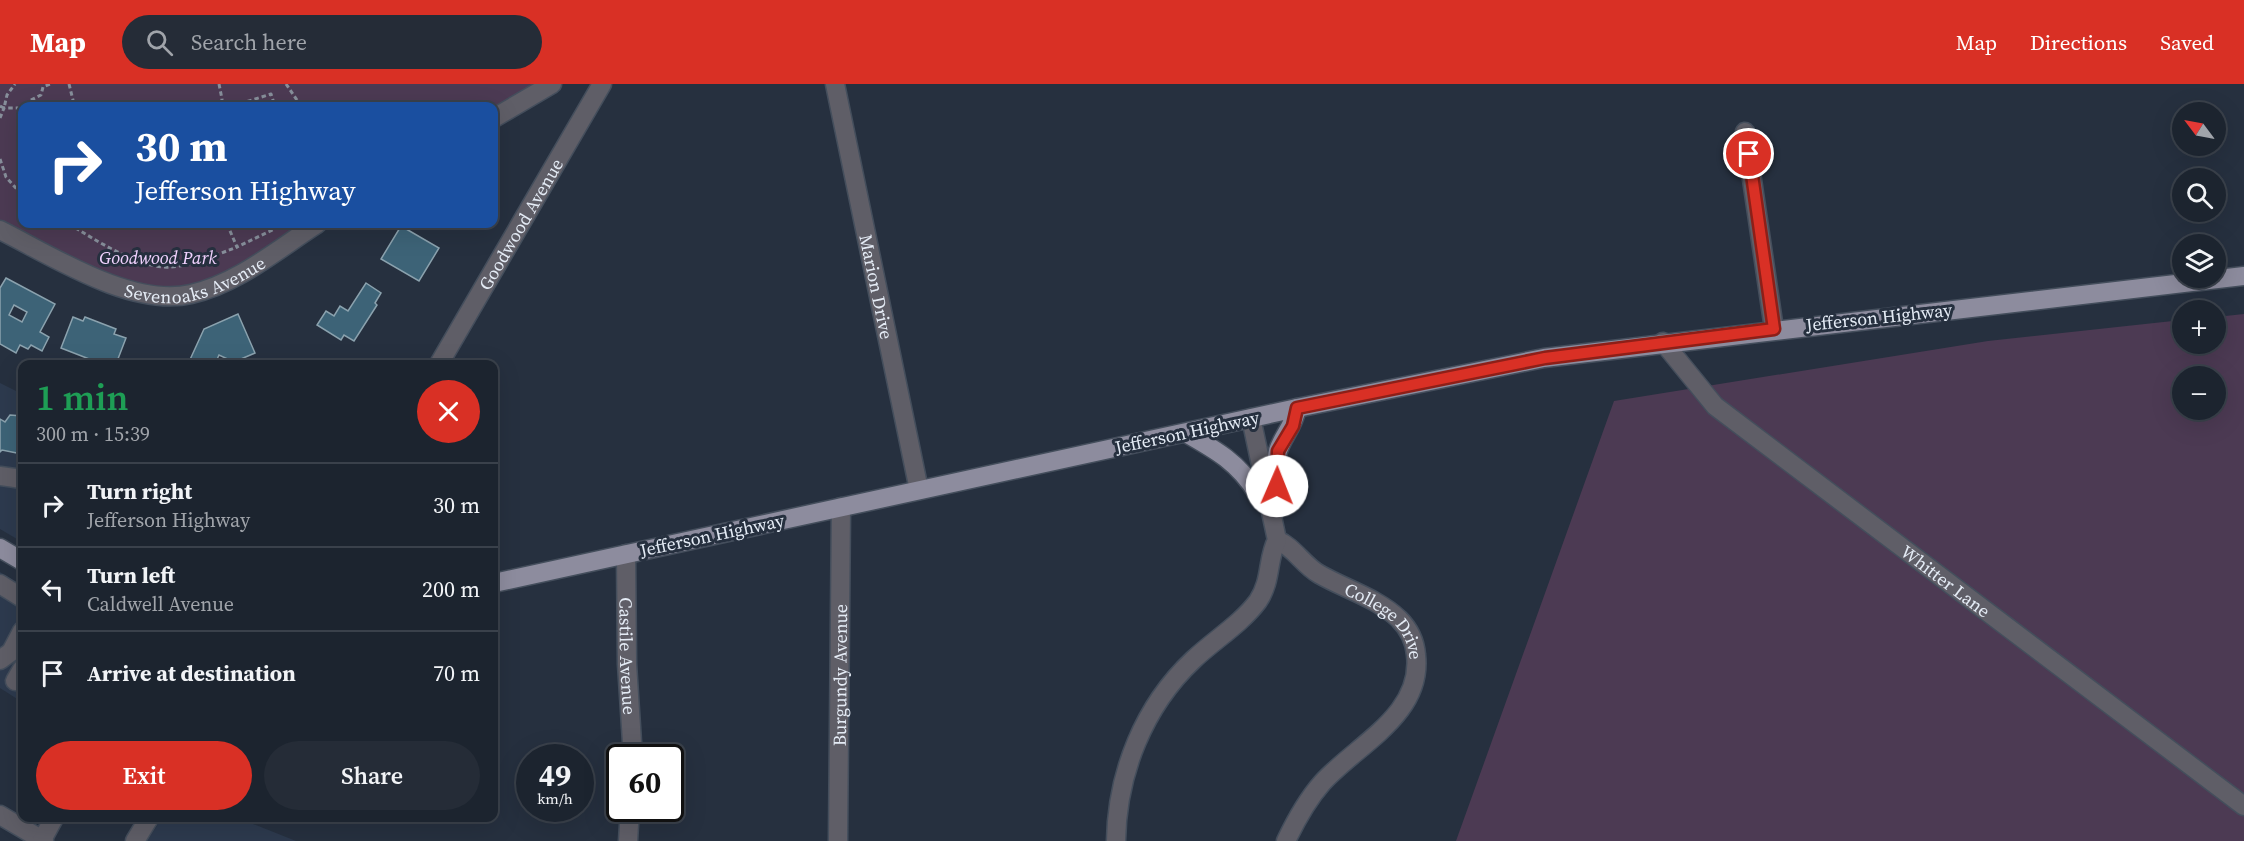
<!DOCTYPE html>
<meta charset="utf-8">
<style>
:root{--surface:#1c242f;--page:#252c37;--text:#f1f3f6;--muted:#a0a4aa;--line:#3a414b;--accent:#d93025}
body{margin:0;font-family:"Source Serif 4",serif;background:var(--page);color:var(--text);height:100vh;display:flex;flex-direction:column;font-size:22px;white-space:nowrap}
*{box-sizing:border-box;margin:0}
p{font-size:20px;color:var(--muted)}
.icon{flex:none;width:33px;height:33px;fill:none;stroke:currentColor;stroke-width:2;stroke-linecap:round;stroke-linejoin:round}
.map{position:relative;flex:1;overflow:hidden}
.side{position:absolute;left:18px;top:276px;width:480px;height:462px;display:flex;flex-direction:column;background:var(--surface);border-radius:12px;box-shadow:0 6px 24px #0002,0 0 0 2px var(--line)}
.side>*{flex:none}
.guide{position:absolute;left:18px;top:18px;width:480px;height:126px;border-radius:12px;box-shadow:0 6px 24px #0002,0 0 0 2px var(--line);background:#1a4fa0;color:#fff;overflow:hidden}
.needle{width:39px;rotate:302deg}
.buttons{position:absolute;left:2172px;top:18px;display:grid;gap:12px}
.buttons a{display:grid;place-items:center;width:54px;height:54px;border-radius:50%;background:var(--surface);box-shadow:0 6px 24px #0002,0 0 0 2px var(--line);font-size:30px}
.speed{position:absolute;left:516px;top:660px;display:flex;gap:12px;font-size:30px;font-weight:700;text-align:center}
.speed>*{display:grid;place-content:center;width:78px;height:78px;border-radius:50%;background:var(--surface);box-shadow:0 6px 24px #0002,0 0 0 2px var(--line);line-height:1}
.speed small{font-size:15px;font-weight:400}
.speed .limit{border:3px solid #111;border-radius:9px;background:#fff;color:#111}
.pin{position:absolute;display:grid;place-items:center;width:51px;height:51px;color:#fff;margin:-26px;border:3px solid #fff;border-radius:50%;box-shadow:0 2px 6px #0007}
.me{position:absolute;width:66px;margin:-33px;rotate:1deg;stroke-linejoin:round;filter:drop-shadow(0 0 4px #0008)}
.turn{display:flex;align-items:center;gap:21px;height:126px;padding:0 18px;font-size:27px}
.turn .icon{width:78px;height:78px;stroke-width:2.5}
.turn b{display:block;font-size:42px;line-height:51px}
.round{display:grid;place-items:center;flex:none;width:63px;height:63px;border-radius:32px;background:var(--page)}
.summary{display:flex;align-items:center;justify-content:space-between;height:102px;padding:0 18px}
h1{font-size:36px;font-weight:600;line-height:45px;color:#1e9e55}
.primary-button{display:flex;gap:12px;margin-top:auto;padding:12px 18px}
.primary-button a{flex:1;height:69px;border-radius:36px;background:var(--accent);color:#fff;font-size:24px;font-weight:600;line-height:69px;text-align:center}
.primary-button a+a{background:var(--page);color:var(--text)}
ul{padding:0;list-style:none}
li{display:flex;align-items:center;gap:18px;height:84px;padding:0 18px;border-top:2px solid var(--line)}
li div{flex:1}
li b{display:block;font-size:22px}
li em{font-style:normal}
header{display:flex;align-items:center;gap:36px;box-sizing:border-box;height:84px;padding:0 30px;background:var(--accent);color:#fff}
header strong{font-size:28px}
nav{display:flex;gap:33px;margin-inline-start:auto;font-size:21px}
.search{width:420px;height:54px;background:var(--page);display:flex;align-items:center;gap:15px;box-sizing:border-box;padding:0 21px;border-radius:33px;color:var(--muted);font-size:22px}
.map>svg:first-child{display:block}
.built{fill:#2d3a4e}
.green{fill:#4c3a53;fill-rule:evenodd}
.building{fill:#3d6377;stroke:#8ba2ae;stroke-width:1.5;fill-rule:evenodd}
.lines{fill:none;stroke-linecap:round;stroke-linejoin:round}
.minor-casing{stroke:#444e5c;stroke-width:21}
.major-casing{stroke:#444e5c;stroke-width:21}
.path{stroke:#878f9b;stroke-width:3;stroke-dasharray:4.5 3;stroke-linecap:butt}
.minor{stroke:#5f5e67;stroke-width:18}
.major{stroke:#8d8c9e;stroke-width:18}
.route-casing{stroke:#8d1f18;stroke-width:15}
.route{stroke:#d93025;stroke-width:10}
.labels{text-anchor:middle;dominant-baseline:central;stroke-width:6;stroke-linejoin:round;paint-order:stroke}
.street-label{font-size:18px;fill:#e4ebf5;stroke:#26303f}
.park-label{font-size:18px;font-style:italic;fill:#f2d3ff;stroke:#26303f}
</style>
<header>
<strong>Map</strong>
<div class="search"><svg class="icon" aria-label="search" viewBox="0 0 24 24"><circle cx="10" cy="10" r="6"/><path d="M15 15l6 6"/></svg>Search here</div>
<nav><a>Map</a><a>Directions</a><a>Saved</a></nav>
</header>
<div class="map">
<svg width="2244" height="757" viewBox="0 0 2244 757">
<rect width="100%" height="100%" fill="#26303f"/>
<!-- built -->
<g class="built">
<path d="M0 299 22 310V458L0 445Z"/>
<path d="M0 488 22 501V618L0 604Z"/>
<path d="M162 734H238L296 757H147Z"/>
</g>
<!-- green -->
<g class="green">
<path d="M0 0H540L494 26V22H22V140H307C265 165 206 210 155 206 116 203 37 157 0 139Z"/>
<path d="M2244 230V757H1456L1614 317 1988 257 2182 236V260H2216V233ZM2182 292H2216V326H2182Z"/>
</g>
<!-- building -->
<g class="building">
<path d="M401 142 439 164 419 197 381 175Z"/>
<path d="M6 194 55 220 40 248 49 253 42 267 31 261 28 265 20 261 16 269 0 260V204ZM14 221 27 228 22 238 9 231Z"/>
<path d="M366 199 381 209 375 219 377 221 354 257 344 251 341 256 317 241 326 227 334 232 340 222 348 227Z"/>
<path d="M238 230 255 269 234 278 219 271 215 280H188L204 245Z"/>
<path d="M73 233 83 237 85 233 116 245 114 250 126 254 116 280H102L61 264Z"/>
<path d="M10 331 22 332V370L2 366 0 368V335L5 338Z"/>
</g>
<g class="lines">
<!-- minor casing -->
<g class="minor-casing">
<g id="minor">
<path id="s1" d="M835 0 919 406"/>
<path d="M494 34 552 0"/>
<path d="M1745 48 1774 245"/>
<path id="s2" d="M0 146C52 172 132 224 191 210 237 200 278 165 317 140"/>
<path id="s3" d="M1663 258 1715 322 2244 722"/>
<path id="s4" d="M439 280 602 0"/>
<path d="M0 392 22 395"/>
<path id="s5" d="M1277 456C1294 463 1303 481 1319 490 1345 505 1377 514 1399 535 1409 545 1415 558 1416 571 1423 631 1356 661 1322 699 1307 716 1296 736 1286 757"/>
<path id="s6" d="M626 470 627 580 633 674"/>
<path d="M0 500 22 514"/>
<path d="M0 576 11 568 22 547"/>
<path d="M15 597 22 585"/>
<path d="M0 731 44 757"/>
<path d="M42 756 54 734"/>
<path d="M135 757 149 734"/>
<path d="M628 757 630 724"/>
<path id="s7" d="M838 757 841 423"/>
<path d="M1116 757C1117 689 1144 622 1193 576 1214 556 1241 540 1258 517 1272 496 1267 475 1277 456L1251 334"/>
</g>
</g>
<!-- major casing -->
<g class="major-casing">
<g id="major">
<path d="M1186 349C1216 366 1239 379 1257 409L1269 412C1281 396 1273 386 1278 367 1283 351 1293 344 1297 324"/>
<path d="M0 464 22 477"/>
<path d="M494 499 1297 324 1544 274 2244 192"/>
</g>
</g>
<!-- path -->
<g class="path">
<path d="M69 0 73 16 71 22"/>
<path d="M219 0 222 15 221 22"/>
<path d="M286 0 301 22"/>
<path d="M0 22 4 24 7 11 15 0"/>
<path d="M27 22 29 17 41 11 43 3 50 0"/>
<path d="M233 22 271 10 275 22"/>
<path d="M0 34 4 24H22"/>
<path d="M0 75 6 93 22 111"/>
<path d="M69 140C94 155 141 186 171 183 194 181 216 171 237 163"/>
<path d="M227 140 237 163 285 140"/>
</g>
<!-- minor -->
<use href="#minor" class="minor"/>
<!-- major -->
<use href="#major" class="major"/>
</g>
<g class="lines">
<!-- route casing -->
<g class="route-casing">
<path id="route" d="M1277 402 1278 367 1293 342 1297 324 1545 274 1774 245 1749 70"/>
</g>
<!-- route -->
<use href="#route" class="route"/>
</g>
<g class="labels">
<!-- street labels -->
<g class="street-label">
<text stroke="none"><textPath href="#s4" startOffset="162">Goodwood Avenue</textPath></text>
<text stroke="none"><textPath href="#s2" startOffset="212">Sevenoaks Avenue</textPath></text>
<text stroke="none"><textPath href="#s1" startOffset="207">Marion Drive</textPath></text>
<text transform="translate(1879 233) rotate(-6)">Jefferson Highway</text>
<text transform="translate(1187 348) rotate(-12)">Jefferson Highway</text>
<text transform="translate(712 451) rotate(-12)">Jefferson Highway</text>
<text stroke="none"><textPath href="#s3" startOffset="372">Whitter Lane</textPath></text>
<text stroke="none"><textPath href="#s5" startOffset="138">College Drive</textPath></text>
<text stroke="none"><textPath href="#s6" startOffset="102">Castile Avenue</textPath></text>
<text stroke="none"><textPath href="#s7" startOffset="166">Burgundy Avenue</textPath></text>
</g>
<!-- park labels -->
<g class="park-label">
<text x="158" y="173">Goodwood Park</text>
</g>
</g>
</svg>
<div class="buttons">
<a><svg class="needle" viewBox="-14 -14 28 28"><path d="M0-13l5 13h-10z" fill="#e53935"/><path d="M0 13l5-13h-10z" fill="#a0a4aa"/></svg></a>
<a><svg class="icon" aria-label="search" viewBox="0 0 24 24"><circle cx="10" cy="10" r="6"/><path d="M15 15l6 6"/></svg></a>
<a><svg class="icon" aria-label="layers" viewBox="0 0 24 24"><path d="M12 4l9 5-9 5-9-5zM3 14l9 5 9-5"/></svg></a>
<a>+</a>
<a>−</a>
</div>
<div class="speed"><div>49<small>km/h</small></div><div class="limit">60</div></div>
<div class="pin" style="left:1749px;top:70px;background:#d93025"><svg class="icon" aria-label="arrive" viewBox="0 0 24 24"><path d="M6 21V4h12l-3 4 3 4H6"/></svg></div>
<svg class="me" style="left:1277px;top:402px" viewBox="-20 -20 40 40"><circle r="19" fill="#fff"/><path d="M0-13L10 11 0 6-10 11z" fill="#d93025"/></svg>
<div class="guide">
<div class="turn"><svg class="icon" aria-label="right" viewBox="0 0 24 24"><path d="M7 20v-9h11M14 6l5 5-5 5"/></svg><div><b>30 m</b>Jefferson Highway</div></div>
</div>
<section class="side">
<div class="summary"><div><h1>1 min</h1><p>300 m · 15:39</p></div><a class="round" style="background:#d93025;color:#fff"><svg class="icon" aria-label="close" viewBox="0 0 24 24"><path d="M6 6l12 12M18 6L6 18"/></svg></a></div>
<ul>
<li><svg class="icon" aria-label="right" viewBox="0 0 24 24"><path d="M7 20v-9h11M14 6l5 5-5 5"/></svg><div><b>Turn right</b><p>Jefferson Highway</p></div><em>30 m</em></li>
<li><svg class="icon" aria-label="left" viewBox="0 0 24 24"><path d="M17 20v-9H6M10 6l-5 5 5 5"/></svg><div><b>Turn left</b><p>Caldwell Avenue</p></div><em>200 m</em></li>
<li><svg class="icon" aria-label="arrive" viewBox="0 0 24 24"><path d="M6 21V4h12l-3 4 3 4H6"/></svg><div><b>Arrive at destination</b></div><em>70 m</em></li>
</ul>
<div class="primary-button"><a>Exit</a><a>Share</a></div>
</section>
</div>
